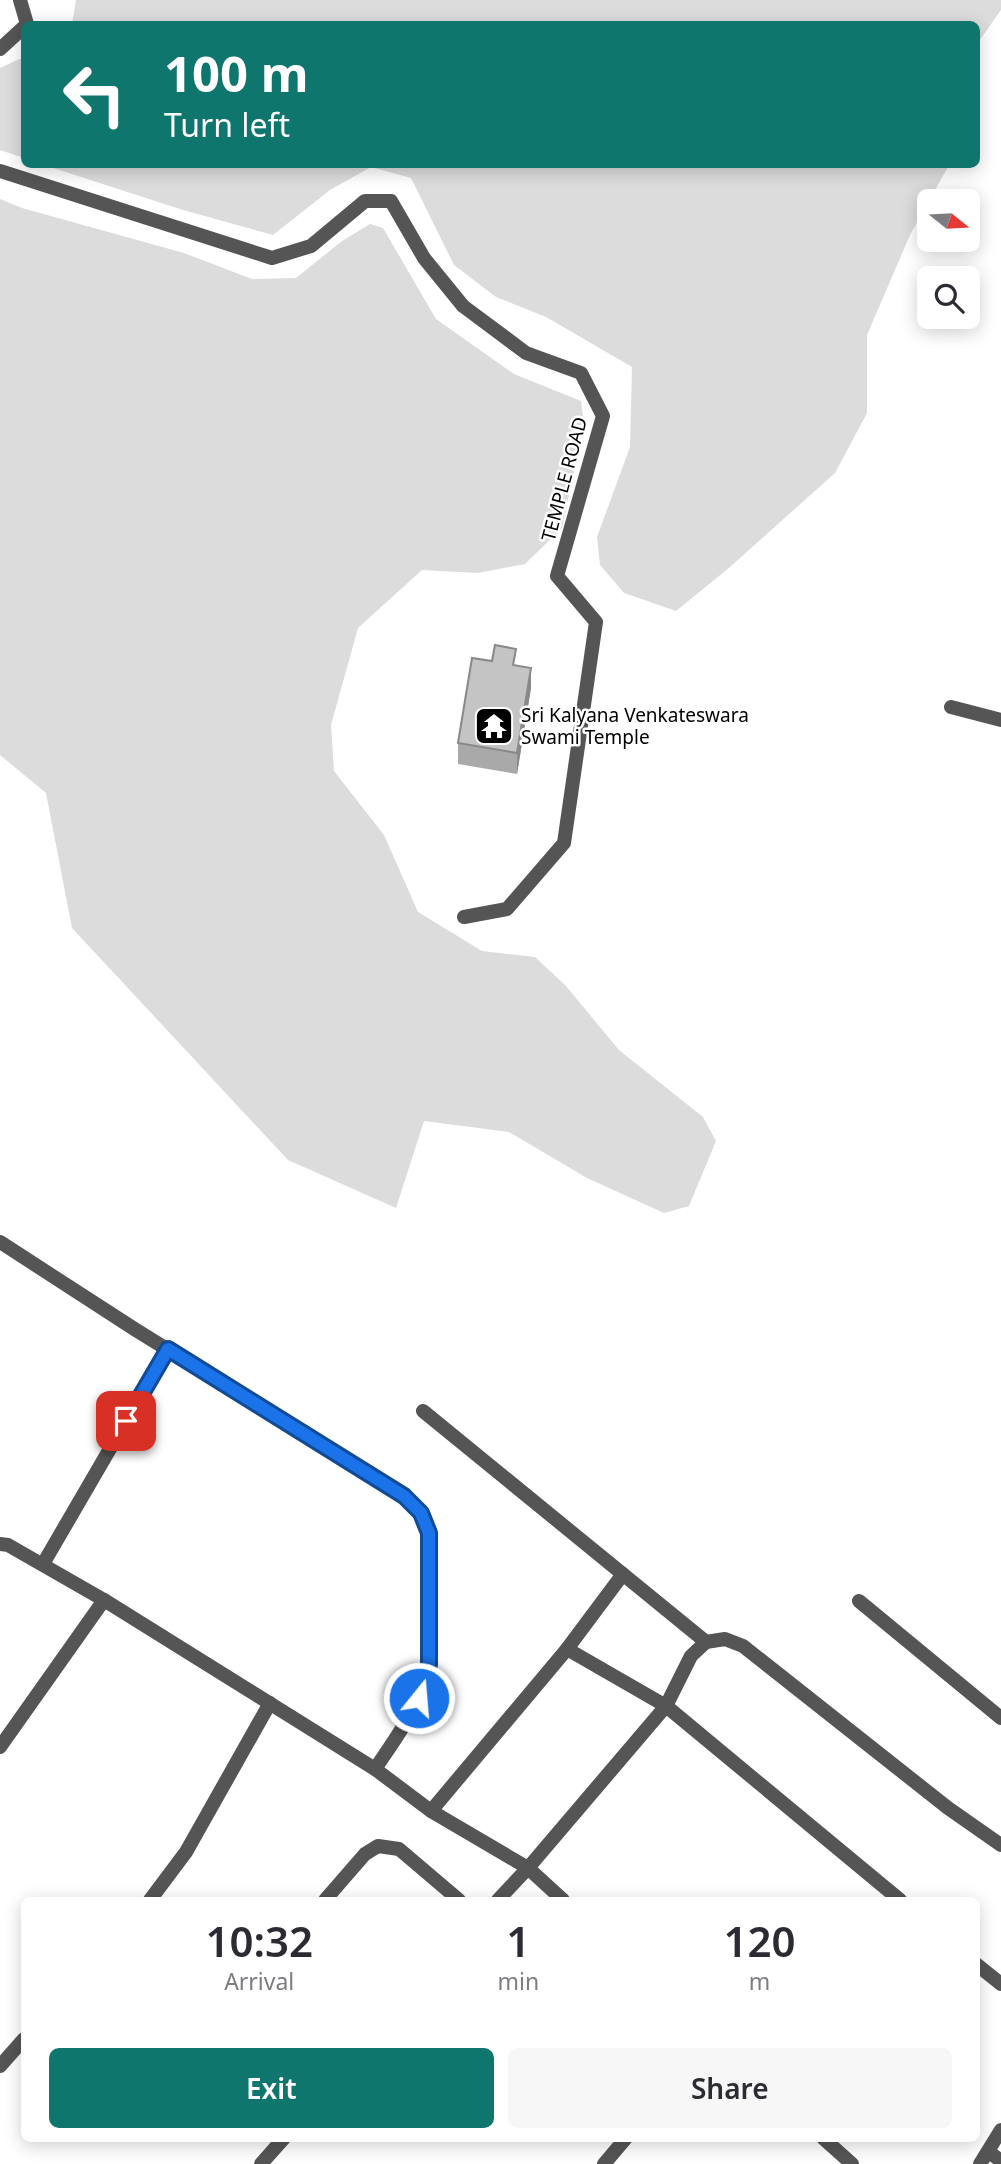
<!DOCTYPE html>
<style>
:root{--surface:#fff;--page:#f7f7f7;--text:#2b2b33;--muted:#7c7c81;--accent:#0f766e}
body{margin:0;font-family:"Noto Sans",sans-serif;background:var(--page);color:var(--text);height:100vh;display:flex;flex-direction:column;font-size:26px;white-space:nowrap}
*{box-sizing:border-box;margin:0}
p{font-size:23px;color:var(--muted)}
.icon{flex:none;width:38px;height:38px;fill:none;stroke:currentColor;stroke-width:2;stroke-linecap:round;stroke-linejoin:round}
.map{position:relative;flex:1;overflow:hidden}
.panel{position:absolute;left:21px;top:1897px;width:959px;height:245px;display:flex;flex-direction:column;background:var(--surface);border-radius:10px;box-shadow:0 4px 18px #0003}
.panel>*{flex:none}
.top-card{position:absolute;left:21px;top:21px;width:959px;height:147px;border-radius:10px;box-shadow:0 4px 18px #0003;background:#0f766e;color:#fff;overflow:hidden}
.needle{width:46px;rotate:108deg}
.fabs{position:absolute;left:917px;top:189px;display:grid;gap:14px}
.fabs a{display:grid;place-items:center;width:63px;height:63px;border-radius:10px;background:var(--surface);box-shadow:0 4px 18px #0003;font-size:35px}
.pin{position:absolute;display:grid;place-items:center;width:60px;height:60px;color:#fff;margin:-30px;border-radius:14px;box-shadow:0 4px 10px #0006}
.me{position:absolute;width:77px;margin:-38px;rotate:17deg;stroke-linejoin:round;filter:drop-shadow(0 0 5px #0008)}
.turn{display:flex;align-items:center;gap:24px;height:147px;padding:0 28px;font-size:32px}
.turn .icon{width:91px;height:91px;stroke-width:2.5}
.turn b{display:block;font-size:49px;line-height:60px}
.eta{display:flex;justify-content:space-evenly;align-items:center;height:119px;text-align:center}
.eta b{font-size:42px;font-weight:600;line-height:49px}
.cta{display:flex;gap:14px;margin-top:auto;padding:14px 28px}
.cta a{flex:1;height:80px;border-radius:10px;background:var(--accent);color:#fff;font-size:28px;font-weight:600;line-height:80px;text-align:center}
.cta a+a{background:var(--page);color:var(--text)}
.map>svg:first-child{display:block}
.green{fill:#dcdcdc}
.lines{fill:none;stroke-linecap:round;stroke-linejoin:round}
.lane{stroke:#555;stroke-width:14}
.street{stroke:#555;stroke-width:14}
.wall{fill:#a9a9a9}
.shaded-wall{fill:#898989}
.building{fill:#c4c4c4;stroke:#898989;stroke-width:2}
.route-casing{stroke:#114b97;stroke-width:18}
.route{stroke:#1a73e8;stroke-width:12}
.labels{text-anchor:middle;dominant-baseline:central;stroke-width:5;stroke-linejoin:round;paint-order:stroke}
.street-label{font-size:19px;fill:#000;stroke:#fff}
.poi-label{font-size:19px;fill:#000;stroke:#fff;text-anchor:start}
</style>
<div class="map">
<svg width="1001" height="2164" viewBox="0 0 1001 2164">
<rect width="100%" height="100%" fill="#fff"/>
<!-- green -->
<g class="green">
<path d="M76 0H1001V10L977 44 976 24H72Z"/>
<path d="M24 57V158L0 150V68Z"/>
<path d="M44 165H949L910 235 867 335V413L835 473 730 567 676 611 624 593 600 565 597 537 630 447 632 367 546 317 496 297 454 265 411 178 371 167 330 190 273 235 183 210Z"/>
<path d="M0 199 22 208 184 253 252 279 296 278 342 241 370 224 383 228 436 319 514 374 581 401 584 424 562 528 525 564 478 573 422 570 358 628 331 725 334 771 384 835 418 912 482 951 535 957 566 986 619 1050 703 1117 716 1141 689 1206 664 1213 587 1178 509 1132 424 1121 396 1208 288 1160 72 928 46 793 0 755Z"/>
</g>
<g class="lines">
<!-- lane -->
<g class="lane">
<path d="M20 0 27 24"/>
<path d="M0 49 24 27"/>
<path d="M0 171 272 258 311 246 365 201H391L424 258 463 306 526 353 581 373 603 416 557 576 596 622 564 843 507 909 464 917"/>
</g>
<!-- street -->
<g class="street">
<path d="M951 707 1001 720"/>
<path d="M0 1242 136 1330 404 1496 421 1513 429 1533V1664C422 1704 397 1736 375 1769L431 1811 528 1868 666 1706 691 1656 706 1642 725 1639 743 1646 948 1808 1001 1845"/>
<path d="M423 1411 706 1642"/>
<path d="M0 1544 8 1545 104 1600 375 1769"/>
<path d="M43 1564 168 1349"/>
<path d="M859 1601 1001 1718"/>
<path d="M567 1649 666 1706 900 1900"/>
<path d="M0 1747 104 1600"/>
<path d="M431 1811 567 1649 623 1574"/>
<path d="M150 1900 186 1852 270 1703"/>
<path d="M325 1900 365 1854 378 1846 399 1849 459 1900"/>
<path d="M498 1900 528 1868 563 1900"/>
<path d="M976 1964 1001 1984"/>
<path d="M0 2066 24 2039"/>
<path d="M823 2138 852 2164"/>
<path d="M989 2152 1001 2161"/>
<path d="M261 2164 284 2138"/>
<path d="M604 2164 626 2138"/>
<path d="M980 2164 1001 2130"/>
</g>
</g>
<!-- wall -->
<path class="wall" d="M492 661 516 665 531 688 517 774 458 764V743Z"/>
<!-- shaded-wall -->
<path class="shaded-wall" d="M531 668V688L517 774V753Z"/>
<!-- building -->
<path class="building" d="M495 645 516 649 513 665 531 668 517 753 458 743 472 658 492 661Z"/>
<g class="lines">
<!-- route casing -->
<g class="route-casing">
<path id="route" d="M126 1421 168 1349 404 1496 421 1513 429 1533V1664L426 1681 419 1698"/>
</g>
<!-- route -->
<use href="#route" class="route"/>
</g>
<!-- icons -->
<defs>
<g id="temple-square" transform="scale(2.0125)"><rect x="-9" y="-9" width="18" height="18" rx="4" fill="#000" stroke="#fff"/><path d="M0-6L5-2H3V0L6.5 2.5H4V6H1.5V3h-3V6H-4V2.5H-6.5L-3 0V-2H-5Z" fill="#fff"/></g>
</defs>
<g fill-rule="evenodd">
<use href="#temple-square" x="494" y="726"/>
</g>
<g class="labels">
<!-- street labels -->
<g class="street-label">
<text transform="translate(564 479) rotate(-75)">TEMPLE ROAD</text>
</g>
<!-- poi labels -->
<g class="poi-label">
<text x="521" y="715">Sri Kalyana Venkateswara<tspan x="521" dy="22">Swami Temple</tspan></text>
</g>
</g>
</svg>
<div class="fabs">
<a><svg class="needle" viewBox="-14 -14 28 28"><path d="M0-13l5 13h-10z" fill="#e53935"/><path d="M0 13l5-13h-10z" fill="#7c7c81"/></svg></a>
<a><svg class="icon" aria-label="search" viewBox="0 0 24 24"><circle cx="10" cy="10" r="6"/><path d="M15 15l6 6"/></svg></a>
</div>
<div class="pin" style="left:126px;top:1421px;background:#d93025"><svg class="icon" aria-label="arrive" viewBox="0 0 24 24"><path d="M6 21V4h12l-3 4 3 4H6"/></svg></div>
<svg class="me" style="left:419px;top:1698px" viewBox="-20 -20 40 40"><circle r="17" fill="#1a73e8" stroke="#fff" stroke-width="3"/><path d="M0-11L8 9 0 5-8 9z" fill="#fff"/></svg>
<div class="top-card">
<div class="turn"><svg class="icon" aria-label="left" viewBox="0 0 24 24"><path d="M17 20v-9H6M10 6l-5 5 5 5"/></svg><div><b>100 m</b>Turn left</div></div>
</div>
<section class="panel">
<div class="eta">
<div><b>10:32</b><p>Arrival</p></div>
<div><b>1</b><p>min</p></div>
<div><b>120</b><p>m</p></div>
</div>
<div class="cta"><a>Exit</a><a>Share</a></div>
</section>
</div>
